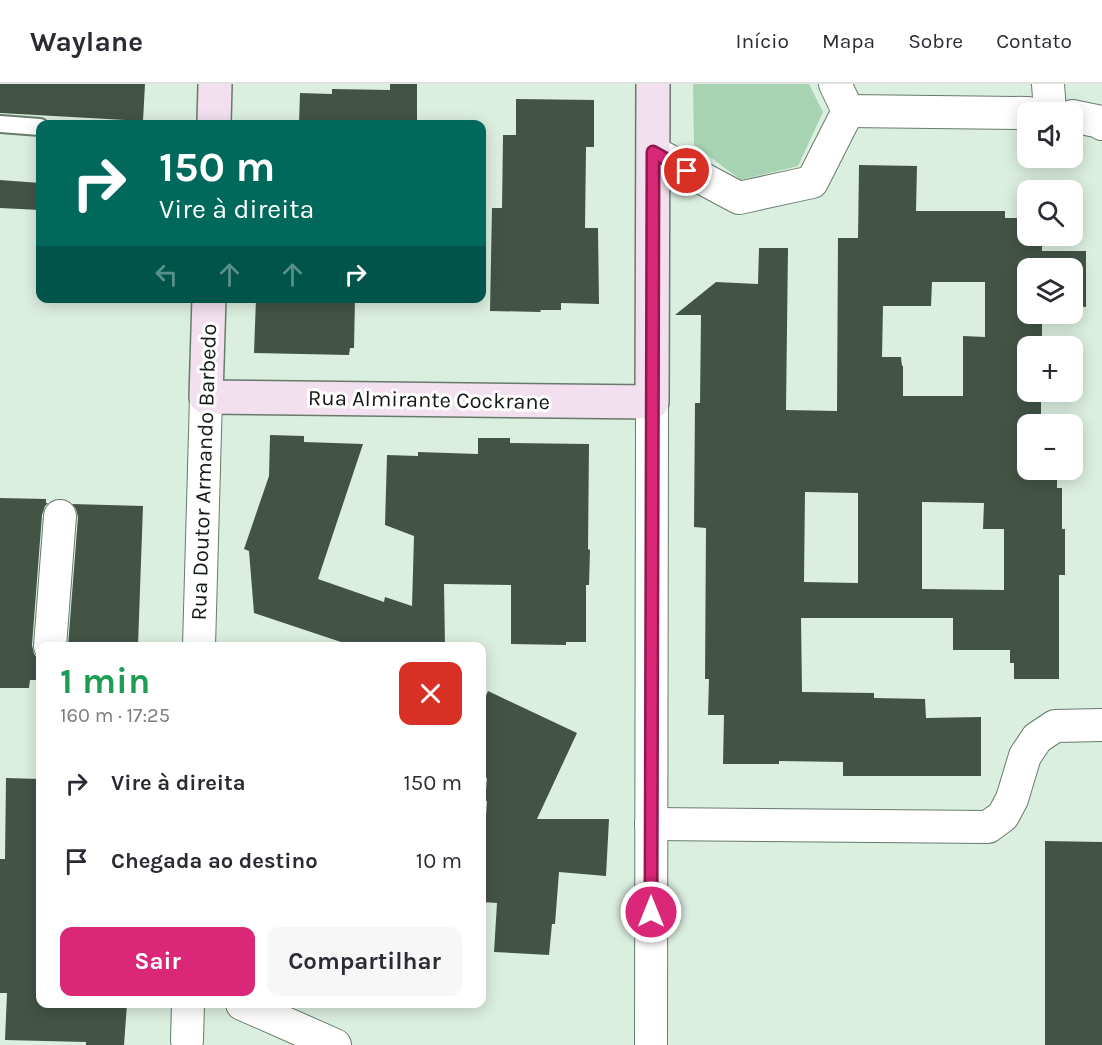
<!DOCTYPE html>
<html lang="pt">
<meta charset="utf-8">
<style>
:root{--surface:#fff;--page:#f7f7f7;--text:#2b2b33;--muted:#7c7c81;--line:#e1e1e2;--accent:#db2777}
body{margin:0;font-family:Karla,sans-serif;background:var(--page);color:var(--text);height:100vh;display:flex;flex-direction:column;font-size:22px;white-space:nowrap}
*{box-sizing:border-box;margin:0}
p{font-size:20px;color:var(--muted)}
.icon{flex:none;width:33px;height:33px;fill:none;stroke:currentColor;stroke-width:2;stroke-linecap:round;stroke-linejoin:round}
.map{position:relative;flex:1;overflow:hidden}
.side{position:absolute;left:36px;top:558px;width:450px;height:366px;display:flex;flex-direction:column;background:var(--surface);border-radius:12px;box-shadow:0 3px 15px #0003}
.side>*{flex:none}
.hud{position:absolute;left:36px;top:36px;width:450px;height:183px;border-radius:12px;box-shadow:0 3px 15px #0003;background:#00695c;color:#fff;overflow:hidden}
.fabs{position:absolute;left:1017px;top:18px;display:grid;gap:12px}
.fabs a{display:grid;place-items:center;width:66px;height:66px;border-radius:12px;background:var(--surface);box-shadow:0 3px 15px #0003;font-size:30px}
.pin{position:absolute;display:grid;place-items:center;width:51px;height:51px;color:#fff;margin:-26px;border:3px solid #fff;border-radius:50%;box-shadow:0 2px 6px #0007}
.me{position:absolute;width:66px;margin:-33px;rotate:0deg;stroke-linejoin:round;filter:drop-shadow(0 0 4px #0008)}
.turn{display:flex;align-items:center;gap:21px;height:126px;padding:0 24px;font-size:27px}
.turn .icon{width:78px;height:78px;stroke-width:2.5}
.turn b{display:block;font-size:42px;line-height:51px}
.lanes{display:flex;align-items:center;height:57px;padding:0 24px;background:#0003;justify-content:center;gap:30px;direction:ltr}
.lanes .off{opacity:.35}
.round{display:grid;place-items:center;flex:none;width:63px;height:63px;border-radius:12px;background:var(--page)}
.head{display:flex;align-items:center;justify-content:space-between;height:102px;padding:0 24px}
h1{font-size:36px;font-weight:700;line-height:45px;color:#1e9e55}
.primary-button{display:flex;gap:12px;margin-top:auto;padding:12px 24px}
.primary-button a{flex:1;height:69px;border-radius:12px;background:var(--accent);color:#fff;font-size:24px;font-weight:700;line-height:69px;text-align:center}
.primary-button a+a{background:var(--page);color:var(--text)}
ul{padding:0;list-style:none}
li{display:flex;align-items:center;gap:18px;height:78px;padding:0 24px}
li div{flex:1}
li b{display:block;font-size:22px}
li em{font-style:normal}
header{display:flex;align-items:center;gap:36px;box-sizing:border-box;height:84px;padding:0 30px;background:var(--surface);border-bottom:2px solid var(--line)}
header strong{font-size:28px}
nav{display:flex;gap:33px;margin-inline-start:auto;font-size:21px}
.map>svg:first-child{display:block}
.green{fill:#a7d3b3}
.building{fill:#435447;fill-rule:evenodd}
.lines{fill:none;stroke-linecap:round;stroke-linejoin:round}
.lane-casing{stroke:#687a6c;stroke-width:20}
.street-casing{stroke:#687a6c;stroke-width:34}
.secondary-casing{stroke:#687a6c;stroke-width:36}
.lane{stroke:#fff;stroke-width:16}
.street{stroke:#fff;stroke-width:32}
.secondary{stroke:#f2e0ee;stroke-width:33}
.route-casing{stroke:#8e194d;stroke-width:15}
.route{stroke:#db2777;stroke-width:10}
.labels{text-anchor:middle;dominant-baseline:central;stroke-width:6;stroke-linejoin:round;paint-order:stroke}
.street-label{font-size:22px;fill:#141b16;stroke:#fff}
</style>
<header>
<strong>Waylane</strong>
<nav><a>Início</a><a>Mapa</a><a>Sobre</a><a>Contato</a></nav>
</header>
<div class="map">
<svg width="1102" height="961" viewBox="0 0 1102 961">
<rect width="100%" height="100%" fill="#dbefe0"/>
<!-- green -->
<path class="green" d="M694 0H809L823 28 798 82 741 96 694 61 693 1Z"/>
<!-- building -->
<g class="building">
<path d="M0 0H145L143 37 0 29Z"/>
<path d="M390 0H417V40H299L300 9 332 10V5L390 6Z"/>
<path d="M516 15 594 16V63H586L585 144H598L599 220 561 219V226H540L541 228 490 227 492 124H502L503 51H516Z"/>
<path d="M859 81 917 82 916 127H1005V134H1028V152H1042V167H1086V223L1072 222V184H1028V230H1042V253H1038V262H1028V308H1041V332H1058V340H1028V386H1057V404H1062V445H1065V491H1059V595H1014V579H1010V566H953V534H801L802 608 874 609V614L925 615 926 634 981 633V692H843V678L779 677V680H723L724 631H708L709 595H705L706 444 694 443 695 319H700L701 231H675L716 198 758 200 759 164H788L786 326 837 327 838 154H858ZM932 198H985V253L963 252V312H903V282H902L901 273H882L883 222H931ZM805 408 858 409V499L804 498ZM922 418 984 419 983 445H1004V506L922 505Z"/>
<path d="M0 96 40 99V126L0 124Z"/>
<path d="M256 214H355L354 264H350L349 271 254 269Z"/>
<path d="M270 351 304 352V358L363 360 318 495 384 518 385 513 412 522 414 452 385 441 387 371 418 372V368L478 370V354H510V359L589 360 588 465 590 466 589 501H586V558H566V561L511 560V501L444 500 445 562H353L254 529 249 467 244 465 269 392Z"/>
<path d="M0 414 46 415V419H48L45 422 42 431 32 561 34 570 40 577V596H30L29 604H0Z"/>
<path d="M72 420 143 422 138 562H68L78 433 76 425Z"/>
<path d="M488 607 577 649 537 735H609L606 792 559 788 555 840H552L549 871 494 868 497 819 482 818V792L487 717H485L487 694 482 691V621Z"/>
<path d="M6 694 40 695V920H127L124 961H86V958L5 956 7 909H0V775H5Z"/>
<path d="M1045 757 1102 758V961H1045Z"/>
</g>
<g class="lines">
<!-- lane casing -->
<g class="lane-casing">
<path id="lane" d="M0 40 40 43"/>
</g>
<!-- street casing -->
<g class="street-casing">
<g id="street">
<path d="M1048 0 1050 27"/>
<path d="M848 27 1028 29"/>
<path d="M1072 32 1101 38 1102 40"/>
<path d="M653 68 739 114 812 98 848 27 835 0"/>
<path d="M50 562 60 432"/>
<path d="M199 562 206 313"/>
<path d="M651 740 988 743 1003 732 1012 715 1025 672 1037 654 1055 642 1102 641"/>
<path d="M242 920 335 961"/>
<path d="M187 956 188 920"/>
<path d="M651 961 652 318"/>
</g>
</g>
<!-- secondary casing -->
<g class="secondary-casing">
<g id="secondary">
<path d="M214 40 215 0"/>
<path d="M209 214 206 313 652 318 653 0"/>
</g>
</g>
<!-- lane -->
<use href="#lane" class="lane"/>
<!-- street -->
<use href="#street" class="street"/>
<!-- secondary -->
<use href="#secondary" class="secondary"/>
</g>
<g class="lines">
<!-- route casing -->
<g class="route-casing">
<path id="route" d="M651 828 653 68 687 87"/>
</g>
<!-- route -->
<use href="#route" class="route"/>
</g>
<g class="labels">
<!-- street labels -->
<g class="street-label">
<text transform="translate(429 316) rotate(1)">Rua Almirante Cockrane</text>
<text transform="translate(204 388) rotate(-88)">Rua Doutor Armando Barbedo</text>
</g>
</g>
</svg>
<div class="fabs">
<a><svg class="icon" aria-label="sound" viewBox="0 0 24 24"><path d="M4 9h4l5-4v14l-5-4H4zM17 9q2 3 0 6"/></svg></a>
<a><svg class="icon" aria-label="search" viewBox="0 0 24 24"><circle cx="10" cy="10" r="6"/><path d="M15 15l6 6"/></svg></a>
<a><svg class="icon" aria-label="layers" viewBox="0 0 24 24"><path d="M12 4l9 5-9 5-9-5zM3 14l9 5 9-5"/></svg></a>
<a>+</a>
<a>−</a>
</div>
<div class="pin" style="left:687px;top:87px;background:#d93025"><svg class="icon" aria-label="arrive" viewBox="0 0 24 24"><path d="M6 21V4h12l-3 4 3 4H6"/></svg></div>
<svg class="me" style="left:651px;top:828px" viewBox="-20 -20 40 40"><circle r="17" fill="#db2777" stroke="#fff" stroke-width="3"/><path d="M0-11L8 9 0 5-8 9z" fill="#fff"/></svg>
<div class="hud">
<div class="turn"><svg class="icon" aria-label="right" viewBox="0 0 24 24"><path d="M7 20v-9h11M14 6l5 5-5 5"/></svg><div><b>150 m</b>Vire à direita</div></div>
<div class="lanes"><svg class="icon off" aria-label="left" viewBox="0 0 24 24"><path d="M17 20v-9H6M10 6l-5 5 5 5"/></svg><svg class="icon off" aria-label="ahead" viewBox="0 0 24 24"><path d="M12 20V5M6 11l6-6 6 6"/></svg><svg class="icon off" aria-label="ahead" viewBox="0 0 24 24"><path d="M12 20V5M6 11l6-6 6 6"/></svg><svg class="icon" aria-label="right" viewBox="0 0 24 24"><path d="M7 20v-9h11M14 6l5 5-5 5"/></svg></div>
</div>
<section class="side">
<div class="head"><div><h1>1 min</h1><p>160 m · 17:25</p></div><a class="round" style="background:#d93025;color:#fff"><svg class="icon" aria-label="close" viewBox="0 0 24 24"><path d="M6 6l12 12M18 6L6 18"/></svg></a></div>
<ul>
<li><svg class="icon" aria-label="right" viewBox="0 0 24 24"><path d="M7 20v-9h11M14 6l5 5-5 5"/></svg><div><b>Vire à direita</b></div><em>150 m</em></li>
<li><svg class="icon" aria-label="arrive" viewBox="0 0 24 24"><path d="M6 21V4h12l-3 4 3 4H6"/></svg><div><b>Chegada ao destino</b></div><em>10 m</em></li>
</ul>
<div class="primary-button"><a>Sair</a><a>Compartilhar</a></div>
</section>
</div>
